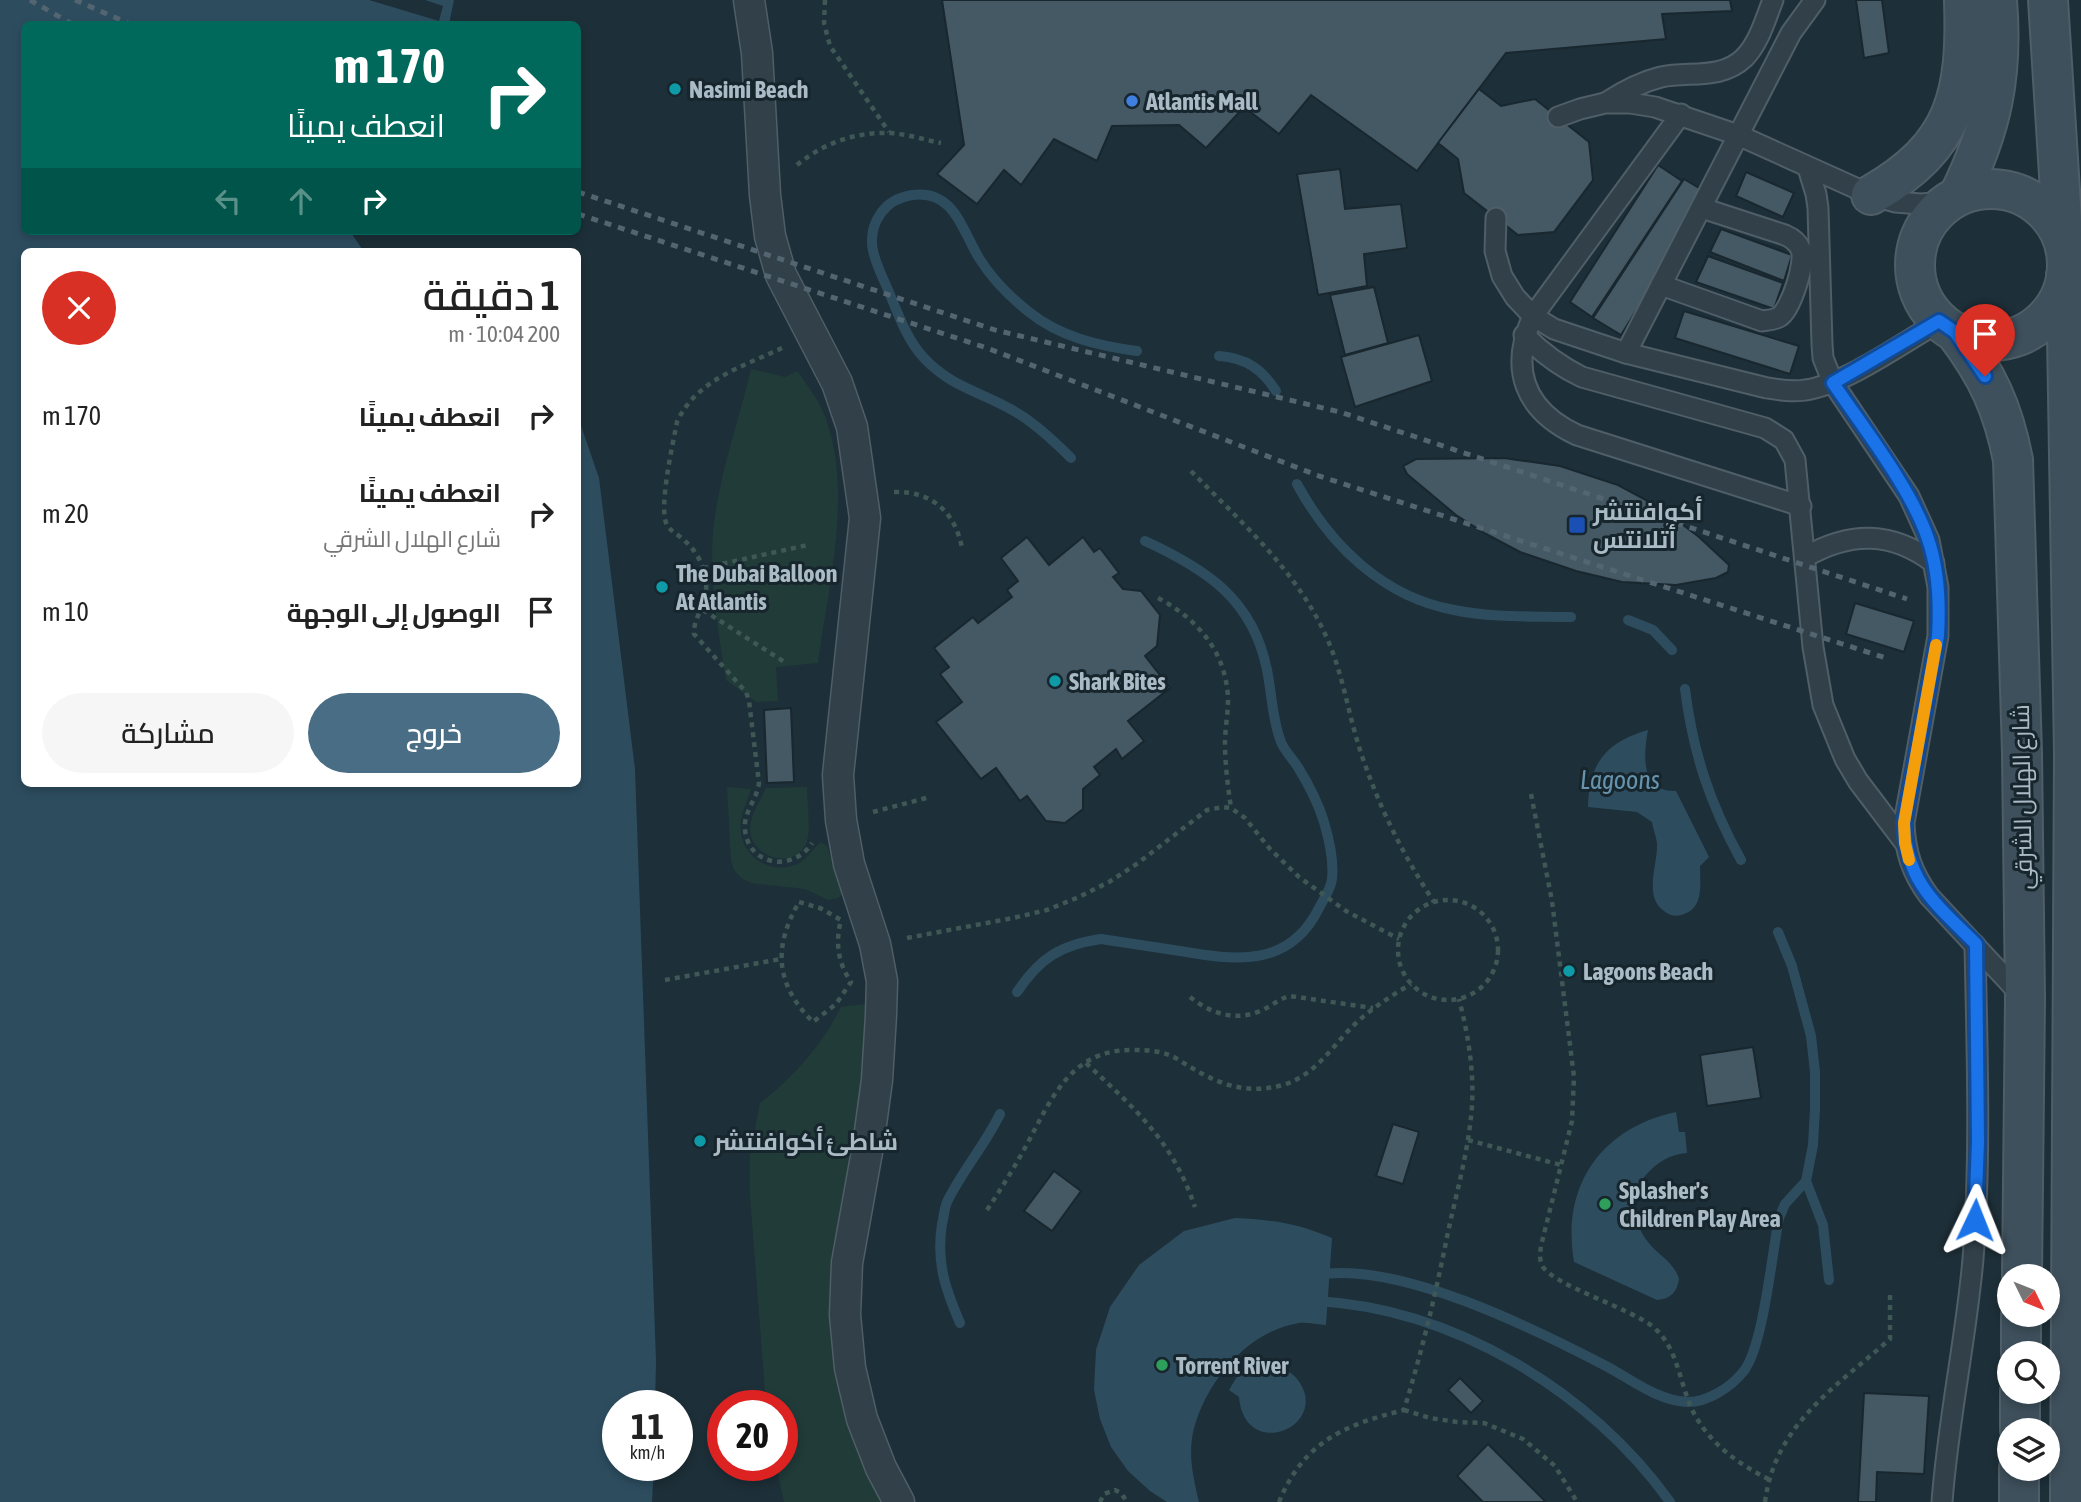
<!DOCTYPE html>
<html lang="ar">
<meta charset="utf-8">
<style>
:root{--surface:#fff;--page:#f6f6f6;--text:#222;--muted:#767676;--accent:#486d85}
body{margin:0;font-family:"Asap Condensed",Cairo,sans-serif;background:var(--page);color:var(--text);direction:rtl;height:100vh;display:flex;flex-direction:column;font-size:26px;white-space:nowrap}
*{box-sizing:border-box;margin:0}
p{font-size:23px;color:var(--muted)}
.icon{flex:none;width:38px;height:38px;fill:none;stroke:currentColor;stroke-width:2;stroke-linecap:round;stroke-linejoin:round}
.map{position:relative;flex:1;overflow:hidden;direction:ltr}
.side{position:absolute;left:21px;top:248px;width:560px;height:539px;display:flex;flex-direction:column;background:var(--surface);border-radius:10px;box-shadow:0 4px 10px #0003;direction:rtl}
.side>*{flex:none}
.guide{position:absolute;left:21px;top:21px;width:560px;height:214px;border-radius:10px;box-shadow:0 4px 10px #0003;direction:rtl;background:#00695c;color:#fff;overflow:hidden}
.needle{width:46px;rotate:133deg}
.controls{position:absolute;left:1997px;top:1264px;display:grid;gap:14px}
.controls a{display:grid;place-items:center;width:63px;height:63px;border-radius:50%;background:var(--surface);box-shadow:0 4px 10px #0003;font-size:35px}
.speed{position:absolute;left:602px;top:1390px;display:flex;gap:14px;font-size:35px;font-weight:700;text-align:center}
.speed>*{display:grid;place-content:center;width:91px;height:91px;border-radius:50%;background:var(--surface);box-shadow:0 4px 10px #0003;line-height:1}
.speed small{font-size:18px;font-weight:400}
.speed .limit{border:10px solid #d22;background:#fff;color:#111}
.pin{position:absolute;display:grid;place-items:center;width:60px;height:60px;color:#fff;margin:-72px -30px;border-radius:50% 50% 50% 0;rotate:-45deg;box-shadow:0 0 7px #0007}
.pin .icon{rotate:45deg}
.me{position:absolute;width:77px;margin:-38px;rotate:2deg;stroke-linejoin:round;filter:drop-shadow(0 0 5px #0008)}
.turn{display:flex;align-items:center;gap:24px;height:147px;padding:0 21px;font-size:32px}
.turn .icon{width:91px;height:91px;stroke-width:2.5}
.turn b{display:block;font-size:49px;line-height:60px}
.lanes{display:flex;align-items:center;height:66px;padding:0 21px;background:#0003;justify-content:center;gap:35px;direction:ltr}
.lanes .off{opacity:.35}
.round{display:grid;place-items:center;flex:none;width:74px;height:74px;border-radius:37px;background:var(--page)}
.summary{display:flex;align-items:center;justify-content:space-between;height:119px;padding:0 21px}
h1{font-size:42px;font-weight:600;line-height:52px}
.cta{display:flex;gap:14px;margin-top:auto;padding:14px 21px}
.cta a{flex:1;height:80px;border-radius:42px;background:var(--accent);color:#fff;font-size:28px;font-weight:600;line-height:80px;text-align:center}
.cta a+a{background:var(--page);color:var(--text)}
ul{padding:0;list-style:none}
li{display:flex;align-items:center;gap:21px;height:98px;padding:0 21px}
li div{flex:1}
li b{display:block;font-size:26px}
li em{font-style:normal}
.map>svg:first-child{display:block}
.green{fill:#203b38}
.water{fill:#2d4d5f}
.pier{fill:#1d2f38}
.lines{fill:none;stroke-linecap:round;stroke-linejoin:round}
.stream{stroke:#2d4d5f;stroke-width:10}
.building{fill:#455965;stroke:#19272f;stroke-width:2}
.service-casing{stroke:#4f5e67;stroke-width:23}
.pedestrian-casing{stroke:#4f5e67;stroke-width:33}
.secondary-casing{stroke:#4f5e67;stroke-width:42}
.path{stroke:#3f5856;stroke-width:4.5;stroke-dasharray:5 5;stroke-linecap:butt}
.service{stroke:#314049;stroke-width:19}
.pedestrian{stroke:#314049;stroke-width:30}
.secondary{stroke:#3e505c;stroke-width:38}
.rail{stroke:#526571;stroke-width:5;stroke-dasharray:7 7;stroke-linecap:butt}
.route-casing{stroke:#114b97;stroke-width:18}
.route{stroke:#1a73e8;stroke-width:12}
.slow{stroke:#f59e0b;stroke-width:12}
.culture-dot{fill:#0f9aa8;stroke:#17252d;stroke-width:2.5}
.shop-dot{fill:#3f7fe0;stroke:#17252d;stroke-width:2.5}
.transit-dot{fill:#1a4fb4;stroke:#17252d;stroke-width:2.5}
.leisure-dot{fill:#2e9e5b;stroke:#17252d;stroke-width:2.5}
.labels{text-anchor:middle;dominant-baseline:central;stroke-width:6;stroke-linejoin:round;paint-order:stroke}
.poi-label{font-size:24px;font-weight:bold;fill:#abbbc6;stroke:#17252d;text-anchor:start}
.street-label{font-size:24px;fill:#abbbc6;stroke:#17252d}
.water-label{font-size:26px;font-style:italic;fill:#6794ad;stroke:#17252d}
</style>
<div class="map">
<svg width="2081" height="1502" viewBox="0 0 2081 1502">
<rect width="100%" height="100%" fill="#1d2f38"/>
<!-- green -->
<g class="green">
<path d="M751 369 785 377 797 371C809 387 821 403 827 422 852 495 828 588 818 663L776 667 778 701 756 702 726 680C719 638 712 595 712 552 713 491 737 429 751 369Z"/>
<path d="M727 787 751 789C748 799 743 810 741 821 736 852 768 877 797 864 808 859 812 849 821 842L827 846 843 894 838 898 828 900 805 889 751 883 741 878 734 870 731 860Z"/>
<path d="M807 787C807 801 811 828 807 841 797 872 749 858 750 828 751 814 760 801 766 788Z"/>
<path d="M873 1003 841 1391 852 1436 880 1502H784L776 1465H782V1405H766L750 1197V1154L760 1103C795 1076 821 1046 841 1007Z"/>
</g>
<!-- water -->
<g class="water">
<path d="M0 0H454L449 24H24V231H350L364 252H24V784H578V417L599 478 635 769 656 1361 655 1405H618V1465H654L652 1502H0Z"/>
<path d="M1648 730C1643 757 1641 792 1676 791L1709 857 1700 866C1700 884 1704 907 1684 914 1677 917 1670 916 1664 911 1643 896 1658 865 1657 843 1656 836 1653 829 1652 822L1637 812 1588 807C1589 763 1606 742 1648 730Z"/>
<path d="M1676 1112 1679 1132H1685L1687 1153C1670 1154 1656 1163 1645 1176 1630 1195 1633 1224 1648 1242 1659 1256 1674 1262 1679 1279 1677 1292 1671 1299 1657 1300L1574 1262C1561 1186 1601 1128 1676 1112Z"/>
<path d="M1235 1218C1273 1220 1296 1223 1332 1238L1326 1325C1318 1325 1307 1322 1299 1323 1246 1331 1201 1387 1192 1438 1189 1460 1194 1481 1199 1502H1167L1150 1491 1128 1471 1111 1447 1100 1419 1094 1390 1096 1350 1110 1307 1139 1265 1184 1231Z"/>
<path d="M1261 1357 1267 1367C1281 1368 1292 1370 1300 1383 1328 1427 1245 1462 1239 1397L1229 1390 1241 1370Z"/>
</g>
<!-- pier -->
<path class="pier" d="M369 0H425L443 6 439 21Z"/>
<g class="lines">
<!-- stream -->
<g class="stream">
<path d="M1219 356C1246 358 1262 369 1276 391"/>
<path d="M1071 458C1055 442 1038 426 1019 414 984 392 953 389 924 358 905 338 896 307 885 283 874 259 864 237 881 213 888 203 900 197 912 195 954 189 962 230 979 258 992 279 1010 297 1029 312 1060 337 1099 346 1137 351"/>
<path d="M1297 484C1330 545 1383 597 1454 610 1492 618 1532 616 1571 617"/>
<path d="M1628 620 1653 630 1672 650"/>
<path d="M1685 689C1693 753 1710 804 1741 860"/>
<path d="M1778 932 1792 966 1811 1036 1815 1072V1109L1813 1145 1806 1181 1823 1225 1829 1280"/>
<path d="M1017 992C1040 958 1060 945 1101 939 1127 943 1153 947 1180 951 1234 960 1289 969 1319 908 1323 900 1331 889 1332 879 1334 861 1329 839 1324 822 1318 803 1309 785 1299 769 1294 760 1285 752 1281 742 1272 719 1272 694 1267 670 1253 599 1206 569 1145 541"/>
<path d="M1317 1275C1397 1260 1535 1329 1606 1366 1632 1380 1658 1401 1688 1402 1708 1402 1731 1387 1743 1372 1763 1349 1772 1253 1779 1218L1785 1204 1806 1181"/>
<path d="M1315 1301C1453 1308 1591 1391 1670 1502"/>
<path d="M960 1323C945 1288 936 1262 942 1224 944 1217 944 1209 947 1202 962 1171 985 1145 1000 1114"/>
</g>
</g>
<!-- building -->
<g class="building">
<path d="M942 0H1730L1732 11 1662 14 1666 39 1506 53 1417 171 1311 95 1279 134 1244 107 1206 148 1179 125 1112 126 1097 161 1054 139 1021 185 1004 170 977 204 937 174 964 145Z"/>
<path d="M1856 0H1882L1889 53 1864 58Z"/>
<path d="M1479 89 1501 106 1535 99 1589 142 1593 180 1554 232 1518 235 1464 193 1458 159 1438 143Z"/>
<path d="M1658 165 1682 181 1592 317 1570 302Z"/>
<path d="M1340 169 1345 209 1401 204 1407 248 1364 254 1367 286 1318 295 1297 174Z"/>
<path d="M1746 172 1794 193 1783 217 1736 196Z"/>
<path d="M1684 179 1709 194 1621 335 1593 318Z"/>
<path d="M1721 229 1792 255 1784 281 1710 252Z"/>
<path d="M1708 256 1783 283 1774 309 1696 282Z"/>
<path d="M1374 287 1388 343 1345 355 1330 295Z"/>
<path d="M1684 311 1799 346 1790 374 1675 338Z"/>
<path d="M1419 335 1432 381 1355 407 1341 357Z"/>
<path d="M1504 458 1560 466 1618 485 1659 507 1699 537 1729 565 1728 572 1716 578 1676 585 1622 582 1576 571 1520 552 1486 534 1456 515 1407 474 1403 466 1416 459Z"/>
<path d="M1027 537 1049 565 1083 537 1094 552 1100 548 1119 573 1113 577 1123 589 1141 591 1160 615 1157 646 1145 656 1170 688 1128 721 1144 741 1122 759 1116 749 1094 767 1100 775 1083 789V809L1065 823 1046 821 1027 796 1020 801 996 768 981 779 936 722 962 702 940 674 949 667 934 648 973 617 978 623 1012 597 1007 590 1018 581 1001 558Z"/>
<path d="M1855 603 1914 621 1904 652 1846 634Z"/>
<path d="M791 708 794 782 767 783 764 710Z"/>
<path d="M1753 1047 1761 1098 1707 1106 1700 1055Z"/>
<path d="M1393 1124 1419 1132 1403 1184 1376 1176Z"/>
<path d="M1054 1171 1081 1191 1052 1231 1024 1211Z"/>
<path d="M1460 1378 1483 1401 1471 1413 1448 1390Z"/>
<path d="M1864 1393 1929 1396 1924 1474 1877 1472 1876 1502H1858Z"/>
<path d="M1488 1444 1546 1502H1483L1457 1476Z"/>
</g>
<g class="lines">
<!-- service casing -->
<g class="service-casing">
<g id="service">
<path d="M1607 102C1624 91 1641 82 1661 77 1689 71 1721 80 1744 58 1759 43 1765 20 1773 0"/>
<path d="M1681 114 1533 316C1509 369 1524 410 1577 435L1801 506"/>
<path d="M1558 117 1580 109 1605 103H1630L1655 107 1738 135 1871 195 1895 202 1921 204 1946 202"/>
<path d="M1808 168 1816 194 1818 208 1822 344 1823 358 1833 383 1909 496 1929 540 1938 587V636L1904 823C1905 852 1912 873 1929 896L2022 996"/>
<path d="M1496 218 1495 251 1502 276 1515 297 1533 316 1554 329 1626 353 1767 388C1780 390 1792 392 1805 390 1844 385 1904 342 1939 322"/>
<path d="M1661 285 1762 321C1768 320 1774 320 1779 317 1791 310 1806 262 1801 250 1798 242 1792 238 1785 235L1702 208"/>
<path d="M1524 335C1542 353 1559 366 1582 377L1765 428 1784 440 1795 460 1813 647 1823 705 1845 759 1858 781 1905 843"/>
<path d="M1626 353 1791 33 1815 0"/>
<path d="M1805 557C1851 531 1892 531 1934 563"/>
<path d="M1942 1502C1948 1420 1966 1340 1973 1259 1981 1155 1977 1049 1975 945"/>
</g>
</g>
<!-- pedestrian casing -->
<g class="pedestrian-casing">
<path id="pedestrian" d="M749 0 757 53 765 195 770 236 781 275 837 383 852 427 865 518 838 775 841 820 849 864 875 944 882 981 881 1015 877 1080 868 1146 847 1263 845 1315 850 1368 862 1419 881 1468 899 1502"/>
</g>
<!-- secondary casing -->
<g class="secondary-casing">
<g id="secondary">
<path d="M2048 0 2063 238"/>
<circle cx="1991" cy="265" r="76"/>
<path d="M1871 195C1957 146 1967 93 1964 0"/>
<path d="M1959 195C1992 128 2003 76 1997 0"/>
<path d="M2066 276 2074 754 2070 1502"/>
<path d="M1955 332C1987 374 2003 408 2013 460L2022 753 2025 999 2022 1276"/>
<path d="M2021 1353V1314"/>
<path d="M2020 1430V1391"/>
<path d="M2019 1502V1468"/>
</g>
</g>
<!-- path -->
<g class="path">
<path d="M825 0 824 23 830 46 889 132"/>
<path d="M797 165C822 144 855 132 887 133 905 133 924 140 941 143"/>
<path d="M782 348C742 367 696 380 677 422 673 443 658 509 667 525 670 530 674 532 679 536 694 547 704 563 706 582 708 605 693 617 694 634L746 692 749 701 759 783C757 800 743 812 745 830 749 867 794 872 812 843"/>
<path d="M1191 471C1241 522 1296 570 1326 636 1343 673 1348 714 1361 753 1379 807 1403 855 1434 902"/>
<path d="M894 492C932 491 955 512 962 548"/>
<path d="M703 568 808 545"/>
<path d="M1158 598C1198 619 1227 653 1228 700 1228 714 1225 729 1225 743 1225 765 1228 787 1231 808"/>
<path d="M703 610 786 663"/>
<path d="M1531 794 1552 901 1574 1077 1572 1121 1541 1246C1540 1253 1539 1260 1543 1267 1556 1286 1629 1308 1652 1326 1680 1348 1679 1388 1696 1417 1713 1446 1739 1464 1768 1479"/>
<path d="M873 812 930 797"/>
<circle cx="1448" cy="950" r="50"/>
<path d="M799 902 820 908 841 920C835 943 838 963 851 982L836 1004 813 1022C775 984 773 947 799 902Z"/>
<path d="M907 938 1013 918 1047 910 1079 897 1109 882 1138 863 1207 810 1223 807 1231 808 1245 818 1270 849 1299 877 1346 911 1399 939"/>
<path d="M665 980 781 959"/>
<path d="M1190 997C1210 1013 1235 1022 1260 1011 1271 1007 1278 999 1290 996L1373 1008"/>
<path d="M1086 1063C1136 1110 1172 1140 1195 1207"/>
<path d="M1468 1140 1561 1165"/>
<path d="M987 1210C1001 1189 1014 1168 1026 1146 1051 1100 1070 1049 1133 1050 1150 1050 1165 1051 1179 1060 1213 1082 1243 1096 1283 1085 1316 1075 1332 1046 1355 1024 1372 1008 1391 996 1411 984"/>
<path d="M1404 1410 1430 1418 1457 1422 1484 1423 1523 1439 1555 1466 1577 1502"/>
<path d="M1100 1502 1104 1494 1115 1490 1121 1493 1127 1502"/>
<path d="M1279 1502C1304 1441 1345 1425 1404 1410 1422 1351 1436 1293 1448 1232 1457 1191 1469 1148 1472 1106 1474 1069 1468 1034 1459 999"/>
<path d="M1765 1502C1775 1424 1836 1387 1890 1339V1295"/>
</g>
<!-- service -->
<use href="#service" class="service"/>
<!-- pedestrian -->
<use href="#pedestrian" class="pedestrian"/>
<!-- secondary -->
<use href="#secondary" class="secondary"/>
<!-- rail -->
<g class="rail">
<path d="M30 0 72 24"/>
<path d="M75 0 130 24"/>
<path d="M578 192 995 330 1340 412 1907 599"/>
<path d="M578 214 987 348 1319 476 1886 658"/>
</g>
</g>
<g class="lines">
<!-- route casing -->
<g class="route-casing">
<path id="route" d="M1975 1220 1978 1142 1976 944C1937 905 1906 883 1904 823L1938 636C1940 603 1939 571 1928 539 1911 488 1864 429 1833 383L1939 321 1955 332 1985 376"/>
</g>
<!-- route -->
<use href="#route" class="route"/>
<!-- slow -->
<path class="slow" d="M1909 860 1905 843 1904 823 1936 645"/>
</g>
<!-- markers -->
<g class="culture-dot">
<circle cx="675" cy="89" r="7"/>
<circle cx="662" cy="587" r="7"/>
<circle cx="1055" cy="681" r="7"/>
<circle cx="1569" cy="971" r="7"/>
<circle cx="700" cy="1141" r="7"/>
</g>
<circle class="shop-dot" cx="1132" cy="101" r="7"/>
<rect class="transit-dot" x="1568" y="516" width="18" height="18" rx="3.5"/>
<g class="leisure-dot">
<circle cx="1605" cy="1204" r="7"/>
<circle cx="1162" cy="1365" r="7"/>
</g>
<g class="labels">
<!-- poi labels -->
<g class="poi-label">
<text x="689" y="89">Nasimi Beach</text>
<text x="1146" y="101">Atlantis Mall</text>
<text x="1593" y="511">أكوافنتشر<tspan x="1593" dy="28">أتلانتس</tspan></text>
<text x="676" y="573">The Dubai Balloon<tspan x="676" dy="28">At Atlantis</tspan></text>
<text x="1069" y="681">Shark Bites</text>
<text x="1583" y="971">Lagoons Beach</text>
<text x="714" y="1141">شاطئ أكوافنتشر</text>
<text x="1619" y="1190">Splasher's<tspan x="1619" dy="28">Children Play Area</tspan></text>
<text x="1176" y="1365">Torrent River</text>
</g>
<!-- street labels -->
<g class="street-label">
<text transform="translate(2022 797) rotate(-91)">شارع الهلال الشرقي</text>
</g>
<!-- water labels -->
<g class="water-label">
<text x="1620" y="780">Lagoons</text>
</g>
</g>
</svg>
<div class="controls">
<a><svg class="needle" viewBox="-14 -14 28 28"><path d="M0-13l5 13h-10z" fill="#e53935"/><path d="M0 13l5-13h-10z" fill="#767676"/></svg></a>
<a><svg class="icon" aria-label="search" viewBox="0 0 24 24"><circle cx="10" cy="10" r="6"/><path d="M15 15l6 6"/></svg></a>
<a><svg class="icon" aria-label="layers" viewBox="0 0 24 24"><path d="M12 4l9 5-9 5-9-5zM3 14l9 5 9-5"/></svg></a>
</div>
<div class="speed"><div>11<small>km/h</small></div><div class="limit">20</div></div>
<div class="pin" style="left:1985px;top:376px;background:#d93025"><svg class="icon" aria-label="arrive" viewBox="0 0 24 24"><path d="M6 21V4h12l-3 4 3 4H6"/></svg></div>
<svg class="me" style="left:1975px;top:1220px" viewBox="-20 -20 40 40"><path d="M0-17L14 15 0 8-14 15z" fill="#1a73e8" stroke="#fff" stroke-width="4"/></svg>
<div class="guide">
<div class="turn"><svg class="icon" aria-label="right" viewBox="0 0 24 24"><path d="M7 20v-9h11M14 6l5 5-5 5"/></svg><div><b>170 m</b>انعطف يمينًا</div></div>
<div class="lanes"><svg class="icon off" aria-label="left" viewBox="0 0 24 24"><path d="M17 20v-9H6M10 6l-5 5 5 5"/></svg><svg class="icon off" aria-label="ahead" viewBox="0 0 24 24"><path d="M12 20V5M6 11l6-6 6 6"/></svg><svg class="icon" aria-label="right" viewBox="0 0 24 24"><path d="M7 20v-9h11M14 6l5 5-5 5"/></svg></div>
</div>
<section class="side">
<div class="summary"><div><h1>1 دقيقة</h1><p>200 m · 10:04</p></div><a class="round" style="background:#d93025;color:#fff"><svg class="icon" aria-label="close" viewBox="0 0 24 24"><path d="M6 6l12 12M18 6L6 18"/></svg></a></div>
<ul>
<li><svg class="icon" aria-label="right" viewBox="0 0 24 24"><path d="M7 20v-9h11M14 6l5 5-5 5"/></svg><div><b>انعطف يمينًا</b></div><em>170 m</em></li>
<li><svg class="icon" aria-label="right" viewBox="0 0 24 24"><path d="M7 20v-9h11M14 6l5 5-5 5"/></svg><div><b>انعطف يمينًا</b><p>شارع الهلال الشرقي</p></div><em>20 m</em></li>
<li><svg class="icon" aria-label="arrive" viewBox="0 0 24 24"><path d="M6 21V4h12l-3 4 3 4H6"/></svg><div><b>الوصول إلى الوجهة</b></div><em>10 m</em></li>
</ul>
<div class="cta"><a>خروج</a><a>مشاركة</a></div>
</section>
</div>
